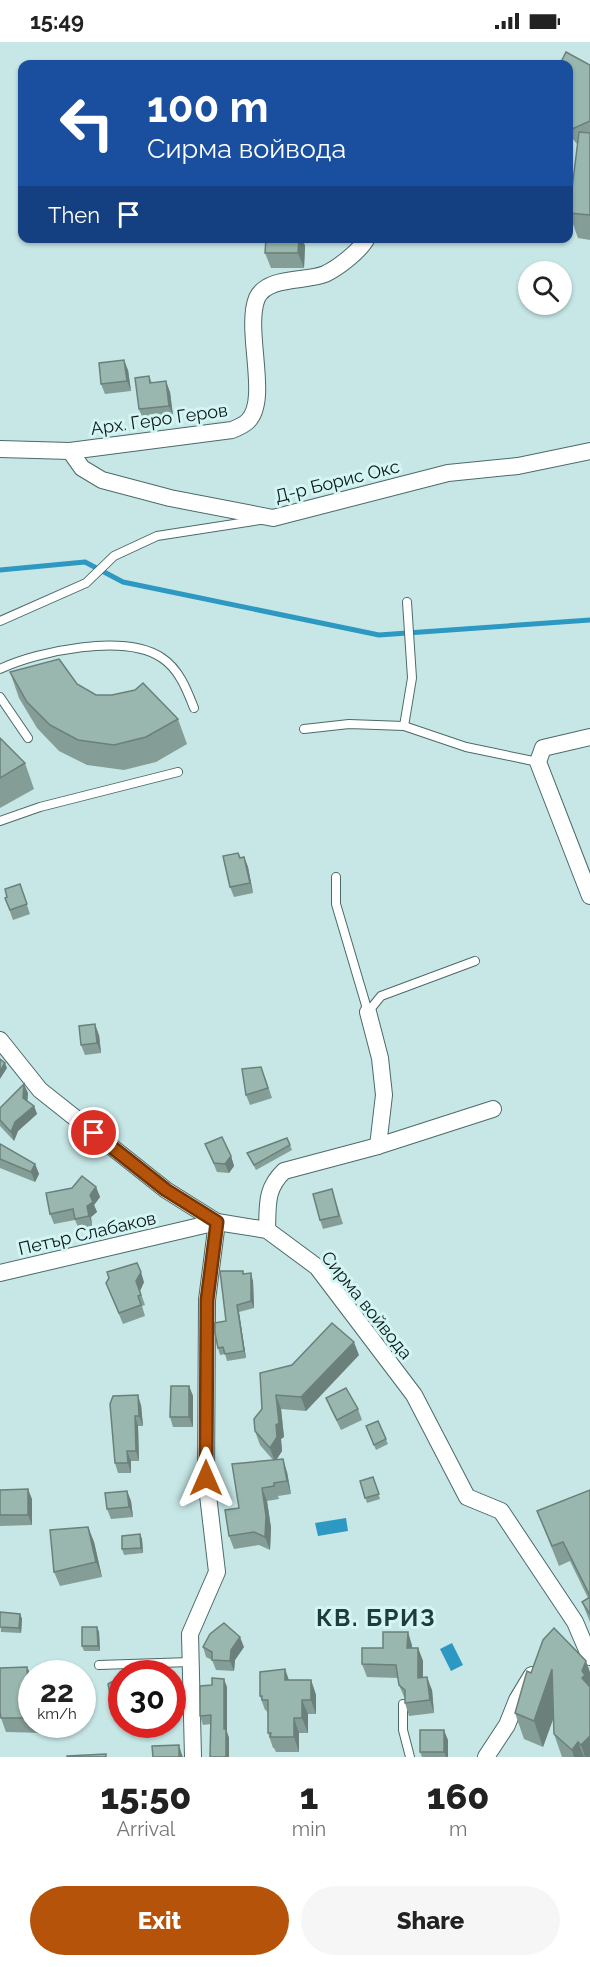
<!DOCTYPE html>
<meta charset="utf-8">
<style>
:root{--surface:#fff;--page:#f6f6f6;--text:#222;--muted:#767676;--accent:#b45309}
body{margin:0;font-family:Raleway,sans-serif;background:var(--page);color:var(--text);height:100vh;display:flex;flex-direction:column;font-size:22px;white-space:nowrap}
*{box-sizing:border-box;margin:0}
p{font-size:20px;color:var(--muted)}
.icon{flex:none;width:33px;height:33px;fill:none;stroke:currentColor;stroke-width:2;stroke-linecap:round;stroke-linejoin:round}
.map{position:relative;height:1715px;overflow:hidden}
.side{display:flex;flex-direction:column;background:var(--surface);flex:1}
.side>*{flex:none}
.banner{position:absolute;left:18px;top:18px;width:555px;height:183px;border-radius:12px;box-shadow:0 2px 4px #0004;background:#1a4fa0;color:#fff;overflow:hidden}
.fabs{position:absolute;left:518px;top:219px;display:grid;gap:12px}
.fabs a{display:grid;place-items:center;width:54px;height:54px;border-radius:50%;background:var(--surface);box-shadow:0 2px 4px #0004;font-size:30px}
.speed{position:absolute;left:18px;top:1618px;display:flex;gap:12px;font-size:30px;font-weight:700;text-align:center}
.speed>*{display:grid;place-content:center;width:78px;height:78px;border-radius:50%;background:var(--surface);box-shadow:0 2px 4px #0004;line-height:1}
.speed small{font-size:15px;font-weight:400}
.speed .limit{border:9px solid #d22;background:#fff;color:#111}
.pin{position:absolute;display:grid;place-items:center;width:51px;height:51px;color:#fff;margin:-26px;border:3px solid #fff;border-radius:50%;box-shadow:0 2px 6px #0007}
.me{position:absolute;width:66px;margin:-33px;rotate:0deg;stroke-linejoin:round;filter:drop-shadow(0 0 4px #0008)}
.turn{display:flex;align-items:center;gap:21px;height:126px;padding:0 30px;font-size:27px}
.turn .icon{width:78px;height:78px;stroke-width:2.5}
.turn b{display:block;font-size:42px;line-height:51px}
.then{display:flex;align-items:center;height:57px;padding:0 30px;background:#0003;gap:12px;font-size:22px}
.eta{display:flex;justify-content:space-evenly;align-items:center;height:102px;text-align:center}
.eta b{font-size:36px;font-weight:800;line-height:42px}
.primary-button{display:flex;gap:12px;margin-top:auto;padding:12px 30px}
.primary-button a{flex:1;height:69px;border-radius:36px;background:var(--accent);color:#fff;font-size:24px;font-weight:800;line-height:69px;text-align:center}
.primary-button a+a{background:var(--page);color:var(--text)}
.status{display:flex;justify-content:space-between;align-items:center;height:42px;padding:0 30px;background:var(--surface);direction:ltr}
.status svg{height:16px;fill:currentColor}
.map>svg:first-child{display:block}
.water{fill:#2d98c1}
.lines{fill:none;stroke-linecap:round;stroke-linejoin:round}
.stream{stroke:#2d98c1;stroke-width:5}
.lane-casing{stroke:#4c6a69;stroke-width:10}
.street-casing{stroke:#4c6a69;stroke-width:18}
.lane{stroke:#fff;stroke-width:8}
.street{stroke:#fff;stroke-width:16}
.wall{fill:#849d96}
.shaded-wall{fill:#6b807a}
.building{fill:#99b7ae;stroke:#6b807a;stroke-width:1.5}
.route-casing{stroke:#753606;stroke-width:15}
.route{stroke:#b45309;stroke-width:10}
.labels{text-anchor:middle;dominant-baseline:central;stroke-width:6;stroke-linejoin:round;paint-order:stroke}
.street-label{font-size:18px;fill:#0c1817;stroke:#d3f5f3}
.district-label{font-size:24px;font-weight:bold;letter-spacing:1.5px;fill:#1f3c3b;stroke:#d3f5f3}
</style>
<div class="status"><b>15:49</b><svg viewBox="0 0 49 12"><path d="M0 12V9h3v3zM5 12V6h3v6zM10 12V3h3v9zM15 12V0h3v12zM26 1h20v11H26zM47 4h2v5h-2z"/></svg></div>
<div class="map">
<svg width="590" height="1715" viewBox="0 0 590 1715">
<rect width="100%" height="100%" fill="#c6e7e6"/>
<!-- water -->
<g class="water">
<path d="M346 1476 348 1489 318 1494 315 1481Z"/>
<path d="M452 1601 463 1623 451 1629 440 1607Z"/>
</g>
<g class="lines">
<!-- stream -->
<path class="stream" d="M0 528 85 520 123 540 379 593 590 578"/>
<!-- lane casing -->
<g class="lane-casing">
<g id="lane">
<path d="M0 579 86 541 114 514 157 494 260 478"/>
<path d="M0 627C38 609 125 591 162 616 179 627 187 648 194 666"/>
<path d="M0 655 28 696"/>
<path d="M404 684 412 636 407 560"/>
<path d="M304 687 349 682 404 684 466 705 538 720"/>
<path d="M0 779 40 765 178 730"/>
<path d="M336 835V862L368 970"/>
<path d="M368 970 381 954 475 919"/>
<path d="M99 1623 190 1620"/>
<path d="M403 1662V1688L410 1715"/>
</g>
</g>
<!-- street casing -->
<g class="street-casing">
<g id="street">
<path d="M0 407 70 409 82 426 102 438 170 456 273 476 448 431 518 424 590 409"/>
<path d="M70 409 232 388C237 386 244 383 248 379 270 357 244 288 257 256 267 234 306 240 325 232 338 226 360 209 367 196"/>
<path d="M590 695 543 706 538 720 590 854"/>
<path d="M368 970 380 1016 384 1053 378 1104"/>
<path d="M0 998 40 1048 166 1148 217 1180 267 1188 317 1225 414 1353 467 1455 501 1469 575 1580 590 1615"/>
<path d="M267 1188C268 1164 265 1147 284 1129L378 1104 493 1067"/>
<path d="M0 1231 217 1180 207 1258 206 1436 217 1530 190 1592 193 1715"/>
<path d="M486 1715 507 1683 517 1658 532 1633"/>
</g>
</g>
<!-- lane -->
<use href="#lane" class="lane"/>
<!-- street -->
<use href="#street" class="street"/>
</g>
<!-- wall -->
<g class="wall">
<path d="M568 22 590 23V198L578 196 569 171 578 101 577 102 568 91Z"/>
<path d="M299 196H302L305 204 304 226H271L265 211Z"/>
<path d="M128 328 131 349 105 352 101 342Z"/>
<path d="M149 334 152 341 170 350 173 374 142 377 139 367Z"/>
<path d="M10 630 77 642 96 653 178 677 187 702 156 720 124 728 87 723 59 709 37 686 19 656Z"/>
<path d="M0 696 25 721 34 747 0 766Z"/>
<path d="M244 815 248 825 253 851 234 855 230 845 240 816Z"/>
<path d="M20 842 30 872 13 878 5 856 7 855Z"/>
<path d="M99 993 101 1011 85 1013 81 1003Z"/>
<path d="M265 1035 272 1056 250 1063 246 1053Z"/>
<path d="M28 1051 27 1058 34 1064 37 1072 18 1089 14 1099 0 1084V1066Z"/>
<path d="M287 1096 292 1108 256 1128 247 1111Z"/>
<path d="M0 1102 35 1122 39 1132 35 1140 0 1126Z"/>
<path d="M205 1102 231 1114 234 1124 229 1131 217 1130Z"/>
<path d="M96 1145 100 1155 94 1163 97 1170 91 1175 92 1184 79 1187 75 1178 54 1182 50 1172Z"/>
<path d="M332 1147 343 1182 323 1187 320 1178Z"/>
<path d="M244 1232 253 1239 254 1266 239 1270 246 1316 227 1319 225 1312 220 1313 218 1306Z"/>
<path d="M144 1240 140 1249 145 1263 142 1264 145 1274 123 1282 106 1241Z"/>
<path d="M359 1313 306 1369 281 1367 284 1395 281 1397 282 1409 276 1418 287 1430 291 1452 278 1454 279 1457 267 1459 271 1486 270 1508 259 1503 234 1507 229 1494 239 1466 273 1418 260 1403 255 1389 262 1367 260 1331Z"/>
<path d="M189 1344 193 1354V1385H173L170 1375Z"/>
<path d="M326 1356 358 1367 362 1378 341 1388 330 1366Z"/>
<path d="M110 1362 141 1363 143 1384H138L139 1419H131V1431H118L115 1421Z"/>
<path d="M378 1379 388 1402 376 1408 366 1384Z"/>
<path d="M373 1435 380 1457 367 1461 360 1439Z"/>
<path d="M0 1448 32 1457V1483L0 1484Z"/>
<path d="M590 1448V1580L582 1560 588 1556 570 1519 559 1524 537 1469Z"/>
<path d="M127 1449 131 1459 133 1475 111 1477 107 1467Z"/>
<path d="M88 1485 94 1500 102 1535 60 1544 54 1530Z"/>
<path d="M140 1492 142 1497 143 1511 124 1513 122 1507Z"/>
<path d="M0 1570 20 1572 22 1577 21 1591 1 1590Z"/>
<path d="M97 1585 99 1590 100 1609H84L82 1604Z"/>
<path d="M412 1603V1606H418L423 1619V1635L432 1648 434 1671 409 1674 405 1661V1657L399 1643 398 1636 367 1635 362 1622 383 1606Z"/>
<path d="M203 1605H244L235 1618 234 1629 216 1628 212 1618 206 1615Z"/>
<path d="M27 1625 32 1636V1683H45V1691L6 1690 1 1676Z"/>
<path d="M285 1627 289 1638H311L316 1653V1672H308V1691H299V1710H276L274 1706H273L268 1691V1672L266 1668H265L260 1654Z"/>
<path d="M527 1629 590 1715H562L554 1692V1675L543 1705 524 1697 515 1671Z"/>
<path d="M122 1634V1673L115 1672 112 1663Z"/>
<path d="M227 1645V1690L229 1696V1715H210L211 1682 203 1683 200 1674Z"/>
<path d="M448 1698V1715H422L420 1710Z"/>
</g>
<!-- shaded-wall -->
<g class="shaded-wall">
<path d="M299 196H302L305 204 304 226 298 211Z"/>
<path d="M124 318 128 328 131 349 127 339Z"/>
<path d="M166 339 170 350 173 374 169 364Z"/>
<path d="M244 815 248 825 253 851 250 841Z"/>
<path d="M95 982 99 993 101 1011 97 1001Z"/>
<path d="M5 1021 7 1026 0 1037V1029Z"/>
<path d="M24 1042 28 1051 27 1064 23 1056Z"/>
<path d="M34 1064 37 1072 18 1089 14 1099 11 1090 15 1080Z"/>
<path d="M231 1114 234 1124 229 1131 225 1122Z"/>
<path d="M35 1122 39 1132 35 1140 31 1130Z"/>
<path d="M96 1145 100 1155 94 1163 97 1170 91 1175 92 1184 89 1174 87 1164 90 1153Z"/>
<path d="M141 1230 144 1240 140 1249 136 1239Z"/>
<path d="M251 1231 253 1239 254 1266 251 1259Z"/>
<path d="M237 1263 239 1270 246 1316 244 1309Z"/>
<path d="M354 1300 359 1313 306 1369 301 1355Z"/>
<path d="M189 1344 193 1354V1385L189 1375Z"/>
<path d="M138 1353 141 1363 143 1384 139 1374Z"/>
<path d="M276 1353 281 1367 284 1395 281 1397 282 1409 275 1420 270 1406 276 1383Z"/>
<path d="M135 1374 138 1384 139 1419 136 1409Z"/>
<path d="M127 1409 131 1419V1431L128 1421Z"/>
<path d="M283 1417 287 1430 291 1452 287 1439Z"/>
<path d="M262 1446 267 1459 271 1486 270 1508 265 1495Z"/>
<path d="M28 1447 32 1457V1483L28 1473Z"/>
<path d="M127 1449 131 1459 133 1475 129 1465Z"/>
<path d="M88 1485 94 1500 102 1535 96 1520Z"/>
<path d="M140 1492 142 1497 143 1511 141 1506Z"/>
<path d="M20 1572 22 1577 21 1591 19 1586Z"/>
<path d="M97 1585 99 1590 100 1609 98 1604Z"/>
<path d="M408 1590 412 1603V1619L407 1606Z"/>
<path d="M240 1595 244 1605 235 1618 234 1629 230 1619 231 1608Z"/>
<path d="M418 1606 423 1619V1649L418 1636Z"/>
<path d="M586 1619 590 1630V1658L582 1636V1629Z"/>
<path d="M27 1625 32 1636V1650L28 1640Z"/>
<path d="M285 1627 290 1642 285 1638Z"/>
<path d="M552 1627 562 1652 543 1705 534 1679Z"/>
<path d="M427 1635 432 1648 434 1671 430 1658Z"/>
<path d="M224 1637 227 1645V1690L229 1696V1715H226L224 1687Z"/>
<path d="M311 1638 316 1653V1672L311 1658Z"/>
<path d="M302 1658 308 1672V1691L302 1676Z"/>
<path d="M294 1676 299 1691V1710L294 1695Z"/>
<path d="M42 1683H45V1691Z"/>
<path d="M444 1688 448 1698V1715H446L444 1710Z"/>
<path d="M590 1694V1715H585L581 1703Z"/>
<path d="M578 1700 584 1715H574L572 1708Z"/>
<path d="M179 1703 182 1713 183 1715H179Z"/>
</g>
<!-- building -->
<g class="building">
<path d="M566 10 590 23V79L572 87 568 83V22H560Z"/>
<path d="M579 90 590 91V173L569 171Z"/>
<path d="M266 196H299L298 211H265Z"/>
<path d="M124 318 127 339 101 342 99 321Z"/>
<path d="M149 334 150 341 166 339 169 364 139 367 135 336Z"/>
<path d="M59 617 77 642 96 653H112L135 648 143 641 178 677 146 695 114 703 78 698 50 683 27 660 10 630Z"/>
<path d="M0 696 25 721 0 736Z"/>
<path d="M238 811 240 816 244 815 250 841 230 845 223 814Z"/>
<path d="M20 842 27 862 10 868 5 856 7 855 5 847Z"/>
<path d="M95 982 97 1001 81 1003 79 984Z"/>
<path d="M0 1017 5 1021 0 1029Z"/>
<path d="M261 1025 268 1046 246 1053 242 1027Z"/>
<path d="M24 1042 23 1056 34 1064 15 1080 11 1090 0 1078V1066Z"/>
<path d="M222 1095 231 1114 225 1122 214 1121 205 1102Z"/>
<path d="M287 1096 290 1103 254 1123 247 1111Z"/>
<path d="M0 1102 35 1122 31 1130 0 1117Z"/>
<path d="M82 1134 96 1145 90 1153 93 1160 87 1164 89 1174 75 1177 73 1167 50 1172 46 1151 72 1146Z"/>
<path d="M332 1147 339 1174 320 1178 313 1152Z"/>
<path d="M137 1221 141 1230 136 1239 141 1253 138 1254 141 1263 119 1271 106 1241 109 1236 107 1230Z"/>
<path d="M220 1229H243V1232L251 1231V1259L237 1263 244 1309 225 1312 223 1305 218 1306 215 1291V1281L226 1279Z"/>
<path d="M332 1281 354 1300 301 1355 276 1353 279 1381 276 1383 277 1395 270 1406 255 1389 254 1377 262 1367 260 1331 292 1323Z"/>
<path d="M171 1344H189V1375H170Z"/>
<path d="M346 1346 358 1367 337 1378 326 1356Z"/>
<path d="M138 1353 139 1374H135L136 1409H127L128 1421H115L110 1362 113 1354Z"/>
<path d="M378 1379 386 1397 374 1403 366 1384Z"/>
<path d="M283 1417 287 1439 274 1441V1444L262 1446 266 1474 265 1495 254 1490 229 1494 225 1468 239 1466 232 1422Z"/>
<path d="M373 1435 379 1452 365 1456 360 1439Z"/>
<path d="M28 1447V1473H0V1448Z"/>
<path d="M590 1448V1554L563 1500 552 1504 537 1469Z"/>
<path d="M127 1449 129 1465 107 1467 105 1451Z"/>
<path d="M88 1485 96 1520 54 1530 50 1488Z"/>
<path d="M140 1492 141 1506 122 1507V1494Z"/>
<path d="M590 1555V1572L582 1560Z"/>
<path d="M0 1570 20 1572 19 1586 0 1585Z"/>
<path d="M224 1581 240 1595 231 1608 230 1619 212 1618V1610L203 1605 210 1592Z"/>
<path d="M82 1585H97L98 1604H82Z"/>
<path d="M554 1586 586 1619 582 1629 585 1633 582 1636 590 1645V1694L581 1703 578 1700 572 1708 554 1692 552 1627 534 1679 515 1671 527 1629 531 1631 543 1598Z"/>
<path d="M383 1590H408L407 1606H418V1636L427 1635 430 1658 405 1661V1648L399 1643 396 1623 362 1622V1606H383Z"/>
<path d="M27 1625 28 1640 32 1643V1676H1L0 1670V1626Z"/>
<path d="M285 1627V1638H311V1658H302V1676H294V1695H270L271 1691H268V1658H262V1654H260V1630Z"/>
<path d="M122 1634V1664L112 1663 108 1642Z"/>
<path d="M212 1636 224 1637V1687H226V1715H210L211 1673 200 1674V1644L212 1643Z"/>
<rect x="420" y="1688" width="24" height="22"/>
<path d="M179 1703V1715H153L152 1704Z"/>
<path d="M106 1712V1715H67V1714Z"/>
</g>
<g class="lines">
<!-- route casing -->
<g class="route-casing">
<path id="route" d="M94 1091 166 1148 217 1180 207 1258 206 1436"/>
</g>
<!-- route -->
<use href="#route" class="route"/>
</g>
<g class="labels">
<!-- street labels -->
<g class="street-label">
<text transform="translate(159 377) rotate(-8)">Арх. Геро Геров</text>
<text transform="translate(337 439) rotate(-14)">Д-р Борис Окс</text>
<text transform="translate(87 1191) rotate(-13)">Петър Слабаков</text>
<text transform="translate(367 1263) rotate(51)">Сирма войвода</text>
</g>
<!-- district labels -->
<g class="district-label">
<text x="376" y="1575">КВ. БРИЗ</text>
</g>
</g>
</svg>
<div class="fabs">
<a><svg class="icon" aria-label="search" viewBox="0 0 24 24"><circle cx="10" cy="10" r="6"/><path d="M15 15l6 6"/></svg></a>
</div>
<div class="speed"><div>22<small>km/h</small></div><div class="limit">30</div></div>
<div class="pin" style="left:94px;top:1091px;background:#d93025"><svg class="icon" aria-label="arrive" viewBox="0 0 24 24"><path d="M6 21V4h12l-3 4 3 4H6"/></svg></div>
<svg class="me" style="left:206px;top:1436px" viewBox="-20 -20 40 40"><path d="M0-17L14 15 0 8-14 15z" fill="#b45309" stroke="#fff" stroke-width="4"/></svg>
<div class="banner">
<div class="turn"><svg class="icon" aria-label="left" viewBox="0 0 24 24"><path d="M17 20v-9H6M10 6l-5 5 5 5"/></svg><div><b>100 m</b>Сирма войвода</div></div>
<div class="then">Then<svg class="icon" aria-label="arrive" viewBox="0 0 24 24"><path d="M6 21V4h12l-3 4 3 4H6"/></svg></div>
</div>
</div>
<section class="side">
<div class="eta">
<div><b>15:50</b><p>Arrival</p></div>
<div><b>1</b><p>min</p></div>
<div><b>160</b><p>m</p></div>
</div>
<div class="primary-button"><a>Exit</a><a>Share</a></div>
</section>
